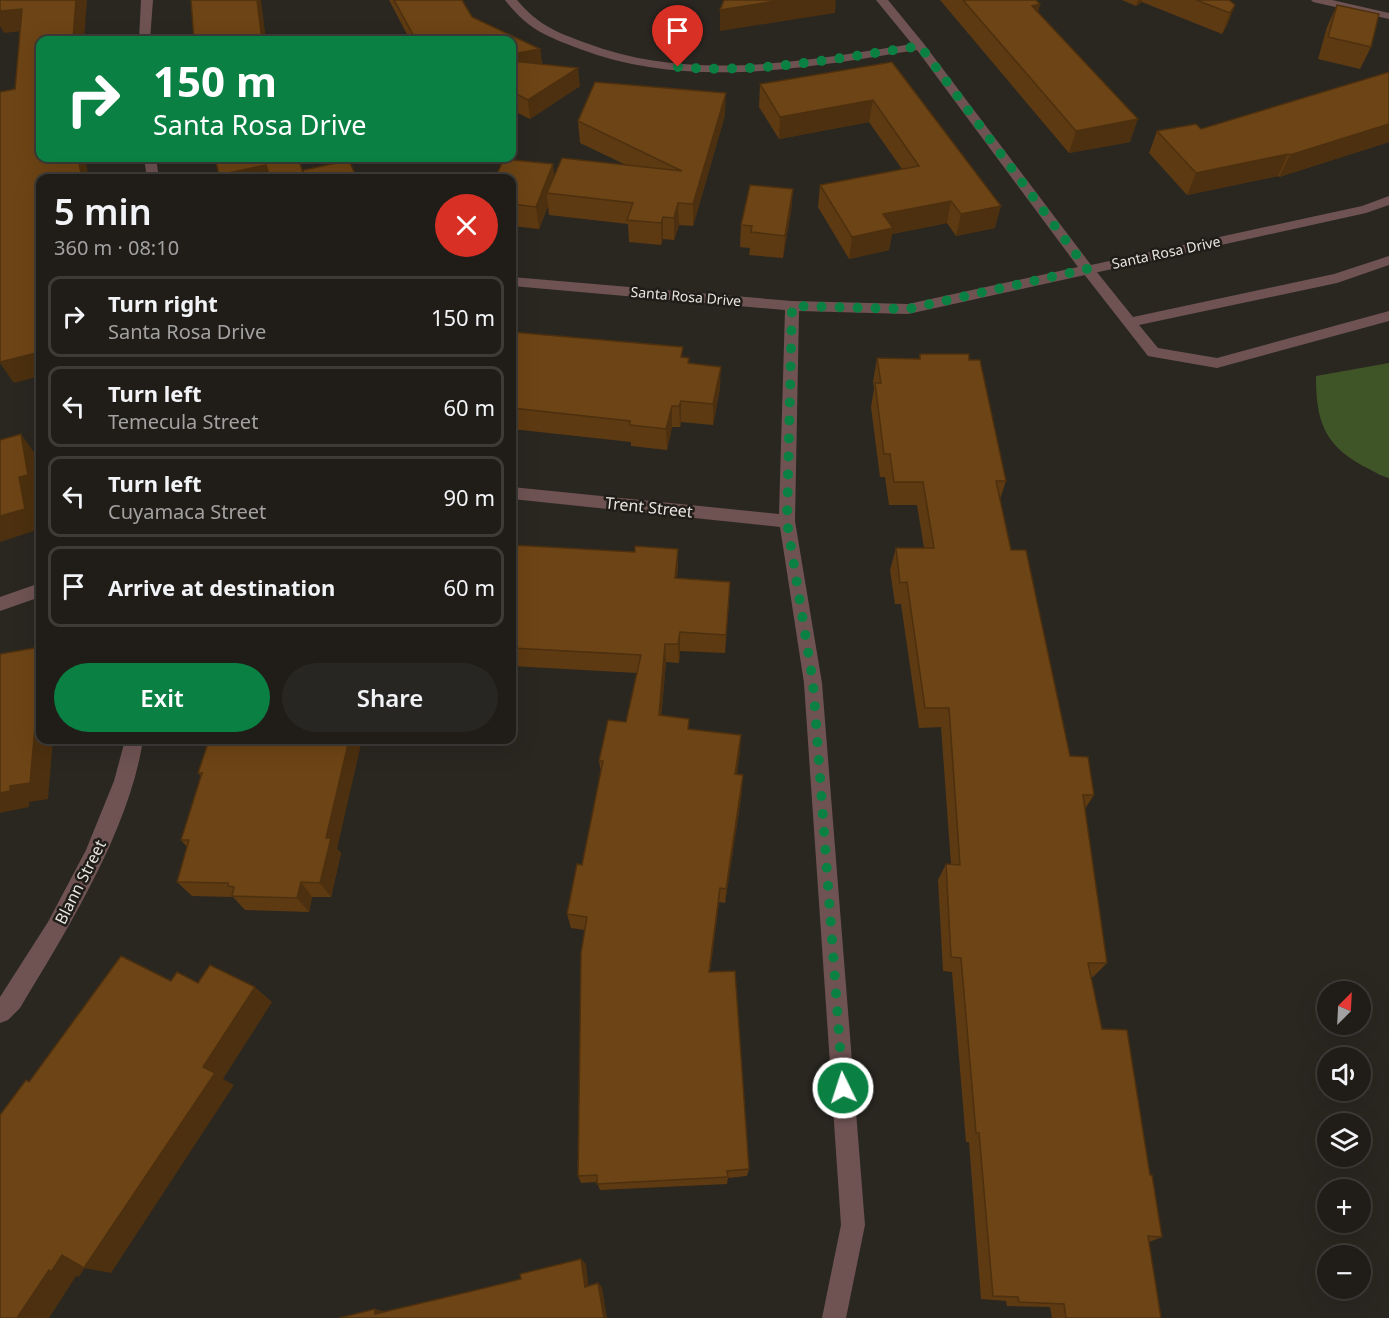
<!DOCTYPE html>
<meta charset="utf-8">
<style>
:root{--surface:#201d19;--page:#282622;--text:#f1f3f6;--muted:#a2a2a2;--line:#3d3b38;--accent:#0b8043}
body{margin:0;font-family:"Noto Sans",sans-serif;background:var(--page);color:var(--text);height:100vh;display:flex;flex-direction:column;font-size:22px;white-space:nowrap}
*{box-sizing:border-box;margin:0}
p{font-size:20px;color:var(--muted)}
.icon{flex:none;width:33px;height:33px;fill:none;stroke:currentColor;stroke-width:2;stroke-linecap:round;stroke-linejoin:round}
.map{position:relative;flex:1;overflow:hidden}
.sheet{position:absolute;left:36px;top:174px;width:480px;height:570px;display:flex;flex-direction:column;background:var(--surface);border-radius:12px;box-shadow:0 6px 24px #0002,0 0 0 2px var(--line)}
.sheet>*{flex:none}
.hud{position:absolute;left:36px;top:36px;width:480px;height:126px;border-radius:12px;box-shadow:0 6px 24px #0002,0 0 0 2px var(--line);background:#0b8043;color:#fff;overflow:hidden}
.needle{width:39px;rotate:24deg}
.buttons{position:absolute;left:1317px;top:981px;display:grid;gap:12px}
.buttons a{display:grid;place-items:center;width:54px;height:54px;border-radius:50%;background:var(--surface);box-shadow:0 6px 24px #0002,0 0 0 2px var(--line);font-size:30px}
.pin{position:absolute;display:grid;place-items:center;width:51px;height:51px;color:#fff;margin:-62px -26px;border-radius:50% 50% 50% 0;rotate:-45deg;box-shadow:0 0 6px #0007}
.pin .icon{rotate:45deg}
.me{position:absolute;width:66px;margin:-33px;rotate:356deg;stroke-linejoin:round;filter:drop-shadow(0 0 4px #0008)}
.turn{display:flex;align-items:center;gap:21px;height:126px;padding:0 18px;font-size:27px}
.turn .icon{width:78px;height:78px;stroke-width:2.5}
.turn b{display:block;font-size:42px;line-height:51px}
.round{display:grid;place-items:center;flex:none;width:63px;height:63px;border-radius:32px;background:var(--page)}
.overview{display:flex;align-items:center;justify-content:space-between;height:102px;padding:0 18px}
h1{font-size:36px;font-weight:600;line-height:45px}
.action{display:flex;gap:12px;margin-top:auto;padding:12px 18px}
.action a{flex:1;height:69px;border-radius:36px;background:var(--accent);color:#fff;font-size:24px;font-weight:600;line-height:69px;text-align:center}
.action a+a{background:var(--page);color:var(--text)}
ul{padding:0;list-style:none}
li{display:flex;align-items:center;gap:18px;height:81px;margin:0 12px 9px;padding:0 6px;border:3px solid var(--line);border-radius:12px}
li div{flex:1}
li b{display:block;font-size:22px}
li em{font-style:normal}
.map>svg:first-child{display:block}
.green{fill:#405527}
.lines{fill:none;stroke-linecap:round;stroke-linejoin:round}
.lane{fill:#6f5353;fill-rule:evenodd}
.street{fill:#6f5353;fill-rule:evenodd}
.wall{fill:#5e3a12}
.shaded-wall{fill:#4c300f}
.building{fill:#6d4415;stroke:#4c300f;stroke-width:1.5}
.route{stroke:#0b8043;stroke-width:10;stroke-dasharray:0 18}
.labels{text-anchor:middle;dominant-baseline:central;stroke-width:5;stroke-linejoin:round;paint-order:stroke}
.far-street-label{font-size:14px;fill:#e8e5e2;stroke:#201d18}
.street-label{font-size:16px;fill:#e8e5e2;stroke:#201d18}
</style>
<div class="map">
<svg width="1389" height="1318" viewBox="0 0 1389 1318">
<rect width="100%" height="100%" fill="#2a2721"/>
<!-- green -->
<path class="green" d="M1389 363V478C1380 476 1372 470 1363 466 1323 444 1316 419 1316 376Z"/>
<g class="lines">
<!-- lane -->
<path class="lane" d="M1389 256V265L1337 283 1139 325 1158 348 1217 358 1389 311V321L1217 368 1148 356 1080 269 1082 266H1092L1133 317 1334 274Z"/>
<!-- street -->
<g class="street">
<path d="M141 0H153L150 40H139Z"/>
<path d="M505 0H517C538 25 556 32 586 43 691 83 804 61 912 44L876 0H888L924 44 1091 265 1362 206 1389 196V205L1366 213 908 314 799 311 795 521 822 683 865 1225 846 1318H822L841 1225 804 683 780 527 512 499V487L779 514 785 310 512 286V277L792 301 908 304 1078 267 917 50C805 68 689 90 580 49 546 36 528 30 505 0Z"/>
<path d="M1311 0H1332L1389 13V19L1313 2Z"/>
<path d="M144 158H156L159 178H147Z"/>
<path d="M40 583V597L0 611V597Z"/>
<path d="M125 740H143C129 831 67 930 20 1008L8 1020 0 1023V997L48 922 86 850 114 781Z"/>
</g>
</g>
<!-- wall -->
<g class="wall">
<path d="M389 0H462L472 17 540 49 542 64 580 86 530 119 512 110V40H410Z"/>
<path d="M940 0H1036L1040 4 1038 12 1130 142 1069 153Z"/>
<path d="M1122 0H1229L1235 5 1227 25 1222 34 1142 2 1136 6Z"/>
<path d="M1337 5 1371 47 1360 69 1318 59 1327 27Z"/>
<path d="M892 62 995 228 956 236 947 223 892 234 889 250 849 259 818 207 820 185 902 169 869 122 779 139 759 107 760 84Z"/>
<path d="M1389 72V142L1279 177 1278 176 1187 195 1149 153 1157 131 1201 129Z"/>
<path d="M725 115 693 226 679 225 674 240 663 239 661 245 629 242 628 224 549 215 548 206 539 229 512 226V178L554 175 624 164 580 143 578 121Z"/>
<path d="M793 189 791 211 783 258 749 255 750 248 740 247 741 225Z"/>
<path d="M512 332 689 358V363L720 388 713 425 681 422 680 427H672L667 450 631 446V442L512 429Z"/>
<path d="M920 354 969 360 1006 481 1000 499 1011 550 1070 756 1094 795 1085 809 1107 963 1093 977H1091L1102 1029 1150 1175 1162 1237 1149 1242 1161 1318H1052L1050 1307 1007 1306 1006 1301 981 1299 969 1142H966L952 972 943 971 938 880 946 864H951L941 727 919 728 901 604H895L890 570 896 548H924L917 505H889L885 477H880L871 407 874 389 873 382 877 358 919 359Z"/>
<path d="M512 545 635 552 678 549 677 578 729 601 725 653 680 651 679 663 666 662 661 715 689 729 741 735 737 774 742 791 725 903 719 902 710 972 749 1169 747 1176 728 1178 727 1184 600 1190 597 1182 581 1183 578 1176 585 930 571 928 567 914 582 865 601 773 599 761 626 722 637 673 512 666Z"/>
<path d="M209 740 337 849 341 853 331 897H312L309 912 245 910 233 897 192 896 177 882 187 847 181 840 201 776 198 773Z"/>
</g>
<!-- shaded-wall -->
<g class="shaded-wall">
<path d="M76 0H87L84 40H73Z"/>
<path d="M257 0H261L266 40H262Z"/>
<path d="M782 0H836L835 13 720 31V10Z"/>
<path d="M1138 0H1142V2L1136 6Z"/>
<path d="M1040 4 1035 26 1032 6Z"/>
<path d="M1235 5 1227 25 1222 34 1230 13Z"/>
<path d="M22 9 32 30 4 33 0 26V11Z"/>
<path d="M540 49 542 67 512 73V54Z"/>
<path d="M578 68 580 86 530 119 528 100Z"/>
<path d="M726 93 725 115 693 226V204Z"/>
<path d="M873 100 869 122 779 139 780 117Z"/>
<path d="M1138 119 1130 142 1069 153 1076 131Z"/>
<path d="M1389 124V142L1279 177 1290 155Z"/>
<path d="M1288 154 1278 176 1187 195 1196 173Z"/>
<path d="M78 158H85L89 178H82Z"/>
<path d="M553 164 556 187 547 193 548 206 539 229 536 207Z"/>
<path d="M266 165 271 178H220L219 175Z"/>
<path d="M793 189 791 211 783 258 785 236Z"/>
<path d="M951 201 947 223 892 234 889 250 849 259 852 237 883 214Z"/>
<path d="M678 203 679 225 674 240V218Z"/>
<path d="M1001 206 995 228 956 236 961 214Z"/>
<path d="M663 217V239L661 245V223Z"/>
<path d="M40 352V376L14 383 0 363V362Z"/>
<path d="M721 367 720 388 713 425V404Z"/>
<path d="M681 401V422L680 427 679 406Z"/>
<path d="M672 406V427L667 450 666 429Z"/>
<path d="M21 434 36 455 40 479V496L34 498 40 529 0 542V516L19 477Z"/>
<path d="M678 549V569L675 598V578Z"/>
<path d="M680 632V651L679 663 678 644Z"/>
<path d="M665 644 666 662 660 732 659 715Z"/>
<path d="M40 671V740H53L48 799 29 802V807L0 813V793L10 786Z"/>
<path d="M741 735 740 753 734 791 735 774Z"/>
<path d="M349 740H362L337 849 341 853 331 897 320 883 326 838Z"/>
<path d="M743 775 742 791 725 903 726 889Z"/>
<path d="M301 882 312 897 309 912 297 898Z"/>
<path d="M720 888 719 902 708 984 709 972Z"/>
<path d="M255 987 272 1002 223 1079 234 1085 111 1273 84 1268 203 1067Z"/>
<path d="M62 1255 89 1260 79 1277 76 1276 49 1318H17L49 1270Z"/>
<path d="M581 1259 586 1264 589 1291 585 1287Z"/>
<path d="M598 1283 602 1287 607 1318H604Z"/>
<path d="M375 1309 387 1312 375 1314Z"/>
</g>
<!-- building -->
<g class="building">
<path d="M0 0H76L73 40H40V158H78L82 178H40V352L0 362V92L15 89 22 9 0 11Z"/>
<path d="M191 0H257L262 40H194Z"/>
<path d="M394 0H462L472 17 540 49 512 54V40H416Z"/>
<path d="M724 0H782L720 10Z"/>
<path d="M963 0H1036L1040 4 1032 6 1138 119 1076 131Z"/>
<path d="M1196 0H1229L1235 5 1230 13Z"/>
<path d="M1337 5 1379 14 1371 47 1328 37Z"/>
<path d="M512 61 578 68 528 100 512 92Z"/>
<path d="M892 62 1001 206 961 214 951 201 883 214 893 228 852 237 820 185 919 166 873 100 780 117 760 84Z"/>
<path d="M1389 72V124L1290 155 1288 154 1196 173 1157 131 1196 124 1201 129Z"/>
<path d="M595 82 726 93 693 204 678 203 674 218 663 217 661 223 627 220 633 203 547 193 562 158 682 171 578 121Z"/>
<path d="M215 158H298L305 178H270L266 165 219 175Z"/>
<path d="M504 159 553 164 536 207 512 204V178H495Z"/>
<path d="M337 163H350L357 178H305L303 170Z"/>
<path d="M750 185 793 189 785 236 751 232 752 226 741 225Z"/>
<path d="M512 332 683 347 681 357 689 358 688 363 721 367 713 404 681 401 679 406H672L666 429 630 425V421L512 408Z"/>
<path d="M920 354H969V360H980L1006 481H996L1011 550H1026L1070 756 1088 757 1094 795H1083L1107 963H1088L1102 1029 1127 1030 1150 1175H1152L1162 1237 1148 1236 1161 1318H1066L1064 1304 1019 1302 1018 1297 993 1296 979 1133H976L961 958 951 957 946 864 960 865 949 708H925L907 582 900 583 896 548H934L923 482H894L890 454H884L875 383H881L877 358 920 359Z"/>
<path d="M21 434 28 475 19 477 25 509 0 516V440Z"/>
<path d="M512 545 635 552V546L678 549 675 578 730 582 726 635 680 632 678 644H665L659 715 689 719 688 729 741 735 735 774 743 775 726 889 720 888 709 972 735 971 749 1169 727 1171 728 1177 597 1184V1175L578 1176 581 953 587 917 567 914 577 864 582 865 603 761H599L608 720 626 722 641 655 512 648Z"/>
<path d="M40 647V671L30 783 10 786V791L0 793V654Z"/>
<path d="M209 740H349L326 838H331L320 883 301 882 297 898 232 896 234 887 228 886V883L177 882 189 840H181L202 773H198Z"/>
<path d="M121 956 171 981 177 972 198 983 210 965 255 987 203 1067 215 1073 84 1268 62 1255 51 1272 49 1270 17 1318H0V1115L26 1080 29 1082Z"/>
<path d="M581 1259 585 1287 598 1283 604 1318H339L375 1309V1314L468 1292 521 1279 520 1274Z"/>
</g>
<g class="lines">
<!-- route -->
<path class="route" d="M678 67C760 74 839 58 920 46L1087 269 908 309 792 306 787 522 813 682 843 1088"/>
</g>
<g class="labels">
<!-- far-street labels -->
<g class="far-street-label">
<text transform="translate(1166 252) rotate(-12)">Santa Rosa Drive</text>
<text transform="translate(686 296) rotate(5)">Santa Rosa Drive</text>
</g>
<!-- street labels -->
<g class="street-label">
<text transform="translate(649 507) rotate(6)">Trent Street</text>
<text transform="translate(80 882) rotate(-63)">Blann Street</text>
</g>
</g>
</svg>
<div class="buttons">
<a><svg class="needle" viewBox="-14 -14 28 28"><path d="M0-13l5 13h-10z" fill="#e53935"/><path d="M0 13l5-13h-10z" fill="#a2a2a2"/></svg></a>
<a><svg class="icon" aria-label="sound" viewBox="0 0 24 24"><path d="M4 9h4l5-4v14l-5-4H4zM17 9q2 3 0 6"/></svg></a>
<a><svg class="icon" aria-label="layers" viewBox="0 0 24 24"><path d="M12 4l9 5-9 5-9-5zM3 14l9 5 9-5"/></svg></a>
<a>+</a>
<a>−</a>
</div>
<div class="pin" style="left:678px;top:67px;background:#d93025"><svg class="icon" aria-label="arrive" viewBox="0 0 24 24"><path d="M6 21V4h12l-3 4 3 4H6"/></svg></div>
<svg class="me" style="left:843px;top:1088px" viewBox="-20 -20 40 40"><circle r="17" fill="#0b8043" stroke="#fff" stroke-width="3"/><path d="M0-11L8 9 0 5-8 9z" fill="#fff"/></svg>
<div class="hud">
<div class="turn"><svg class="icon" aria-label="right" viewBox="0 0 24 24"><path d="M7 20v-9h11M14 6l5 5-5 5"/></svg><div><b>150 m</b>Santa Rosa Drive</div></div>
</div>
<section class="sheet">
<div class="overview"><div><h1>5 min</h1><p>360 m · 08:10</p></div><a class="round" style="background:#d93025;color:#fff"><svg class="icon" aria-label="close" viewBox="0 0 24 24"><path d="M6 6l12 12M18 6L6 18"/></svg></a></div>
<ul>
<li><svg class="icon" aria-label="right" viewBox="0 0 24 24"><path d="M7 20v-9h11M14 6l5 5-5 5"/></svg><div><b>Turn right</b><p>Santa Rosa Drive</p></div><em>150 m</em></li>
<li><svg class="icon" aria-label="left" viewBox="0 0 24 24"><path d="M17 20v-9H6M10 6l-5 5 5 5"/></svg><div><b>Turn left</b><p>Temecula Street</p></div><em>60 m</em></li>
<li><svg class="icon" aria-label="left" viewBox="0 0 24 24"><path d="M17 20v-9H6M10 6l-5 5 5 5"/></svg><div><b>Turn left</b><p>Cuyamaca Street</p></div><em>90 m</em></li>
<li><svg class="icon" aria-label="arrive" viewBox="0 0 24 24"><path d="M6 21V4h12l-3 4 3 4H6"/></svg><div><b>Arrive at destination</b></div><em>60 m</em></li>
</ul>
<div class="action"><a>Exit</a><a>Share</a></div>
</section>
</div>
